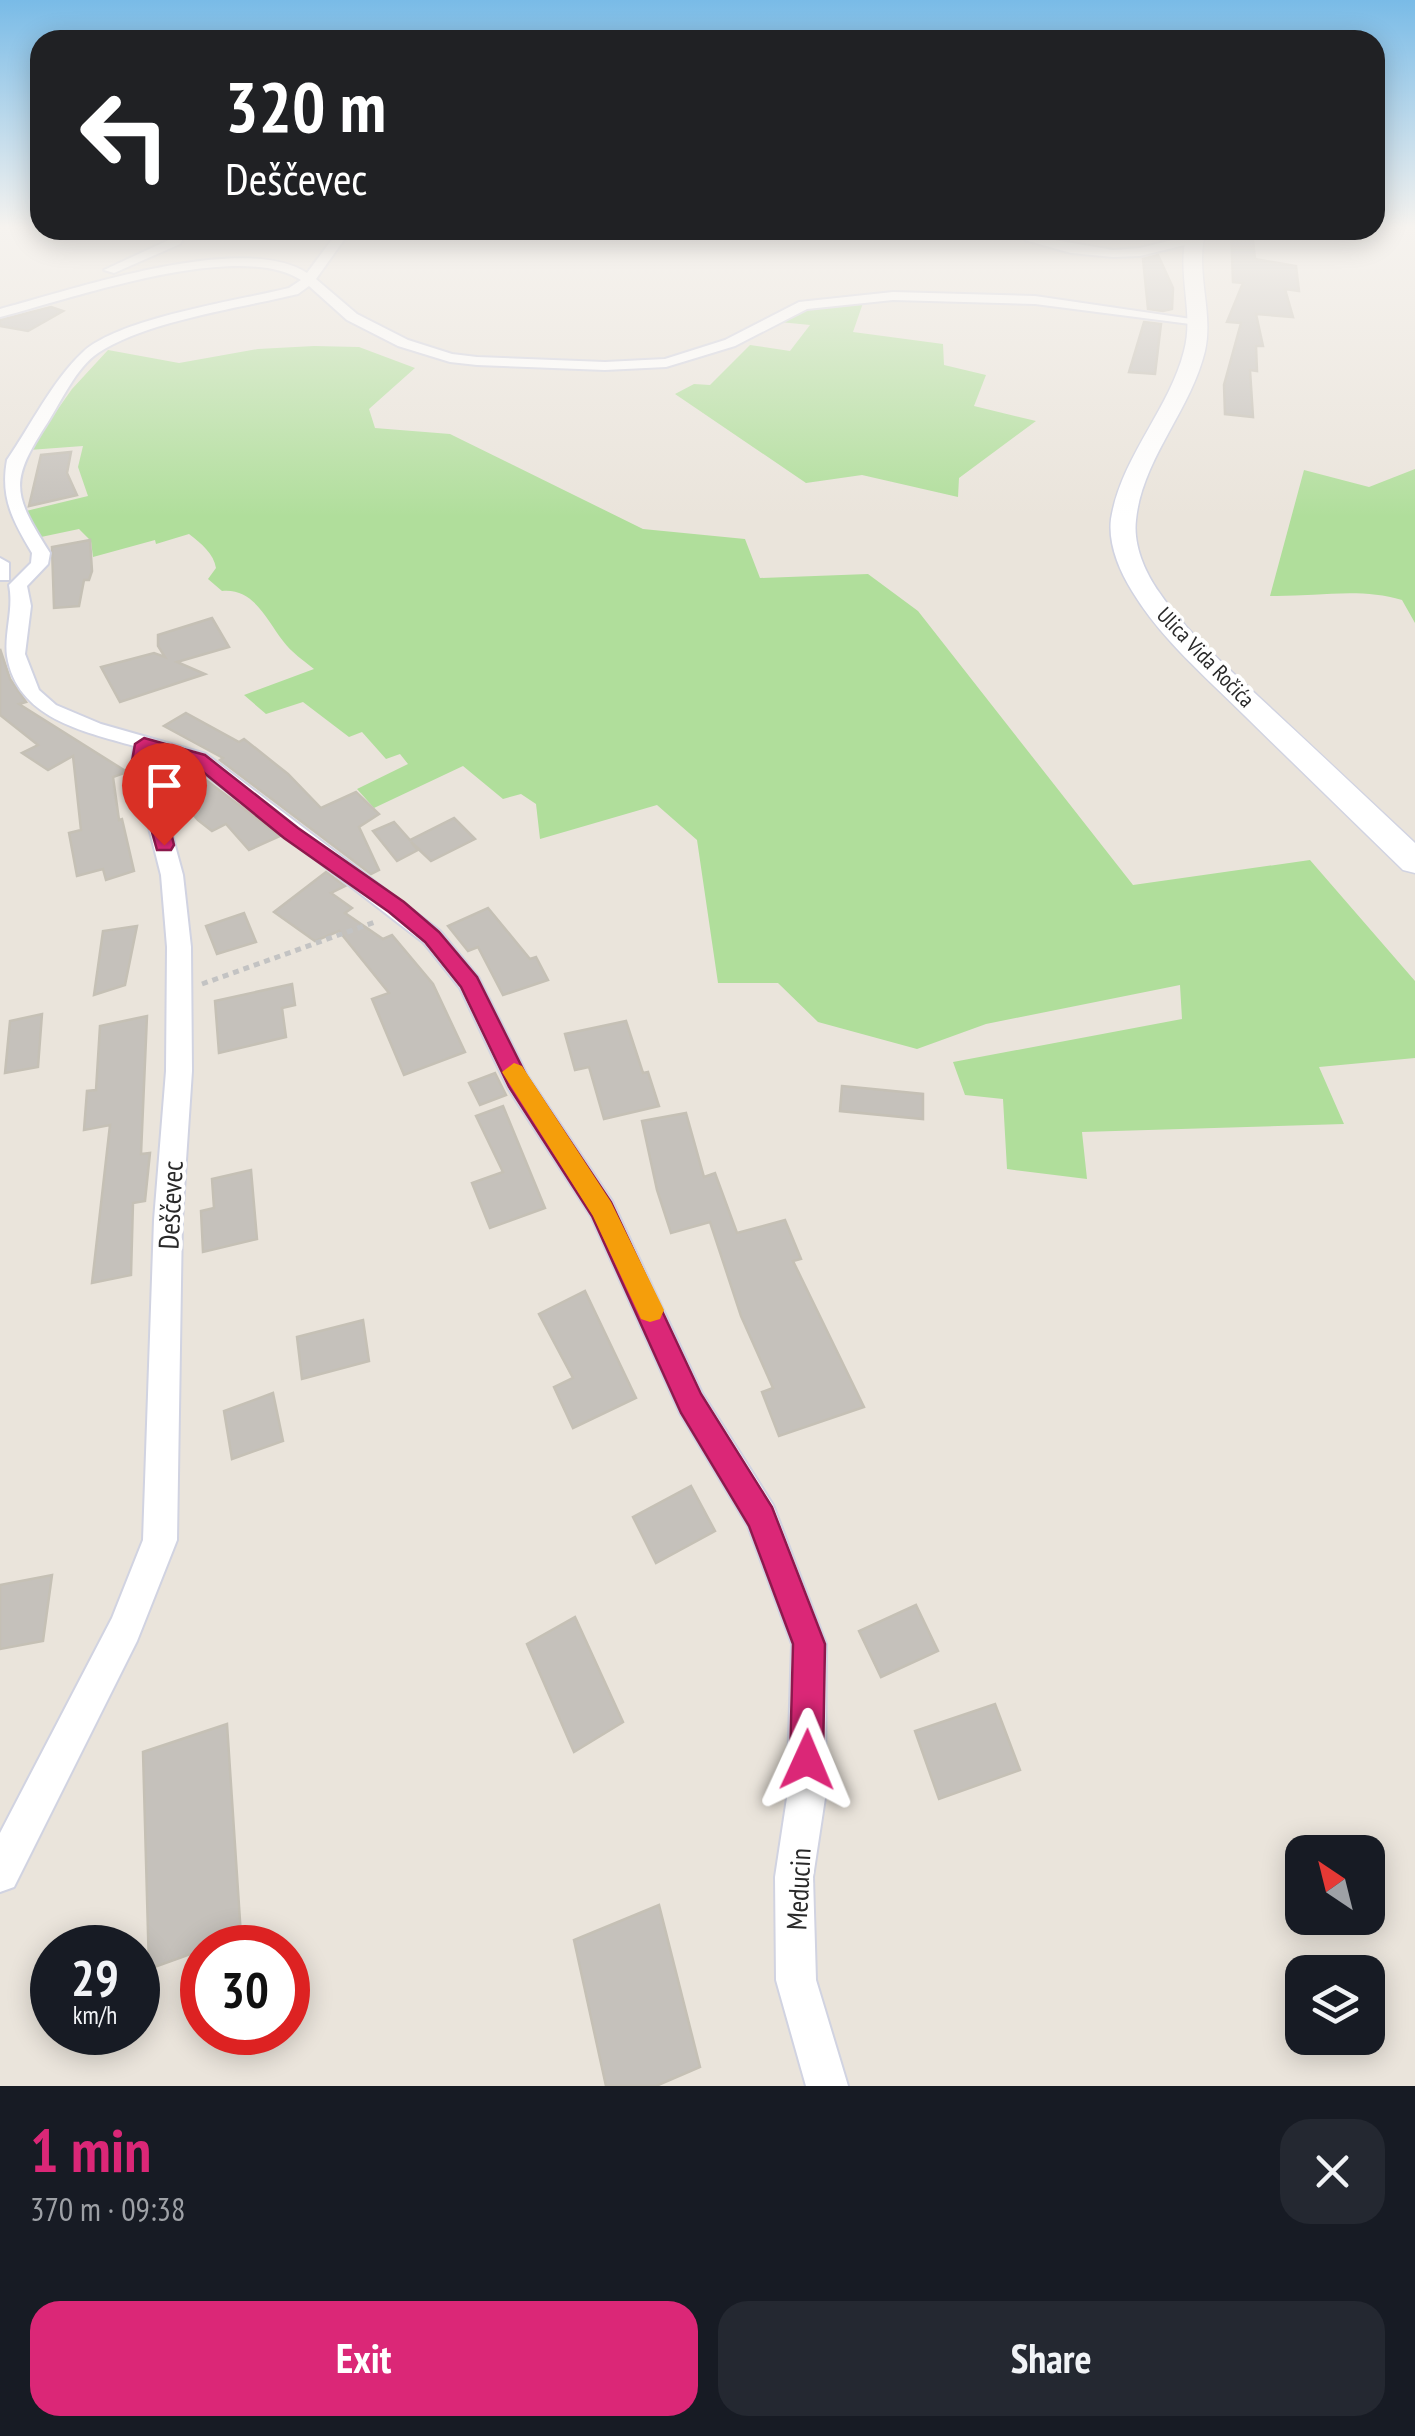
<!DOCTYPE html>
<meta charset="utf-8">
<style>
:root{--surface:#171b24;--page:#242831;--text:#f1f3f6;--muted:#9ea1a6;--accent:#db2777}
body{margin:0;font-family:"PT Sans Narrow",sans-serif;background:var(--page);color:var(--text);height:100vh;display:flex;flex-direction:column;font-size:38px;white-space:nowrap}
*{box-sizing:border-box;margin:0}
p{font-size:32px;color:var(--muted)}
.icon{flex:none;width:55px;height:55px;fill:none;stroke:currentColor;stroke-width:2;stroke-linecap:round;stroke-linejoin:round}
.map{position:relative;height:2086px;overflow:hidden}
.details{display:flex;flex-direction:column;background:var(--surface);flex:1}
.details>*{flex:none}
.top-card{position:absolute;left:30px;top:30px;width:1355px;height:210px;border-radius:30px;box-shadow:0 5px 25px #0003;background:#202124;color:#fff;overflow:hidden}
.needle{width:65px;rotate:325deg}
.tools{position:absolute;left:1285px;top:1835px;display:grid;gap:20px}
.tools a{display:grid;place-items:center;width:100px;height:100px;border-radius:20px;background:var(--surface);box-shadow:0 5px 25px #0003;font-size:50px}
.speed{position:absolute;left:30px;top:1925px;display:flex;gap:20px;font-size:50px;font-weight:700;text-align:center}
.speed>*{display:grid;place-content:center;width:130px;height:130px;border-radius:50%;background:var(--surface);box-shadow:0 5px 25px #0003;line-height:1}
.speed small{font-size:25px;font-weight:400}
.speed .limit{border:15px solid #d22;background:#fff;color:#111}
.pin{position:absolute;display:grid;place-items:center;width:85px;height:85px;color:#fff;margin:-102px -42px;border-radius:50% 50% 50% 0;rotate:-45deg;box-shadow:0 0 10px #0007}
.pin .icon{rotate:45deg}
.me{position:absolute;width:110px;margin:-55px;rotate:1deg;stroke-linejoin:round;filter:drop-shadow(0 0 8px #0008)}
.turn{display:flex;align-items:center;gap:35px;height:210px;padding:0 30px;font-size:45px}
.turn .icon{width:130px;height:130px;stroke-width:2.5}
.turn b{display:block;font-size:70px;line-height:85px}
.round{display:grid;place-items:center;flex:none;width:105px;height:105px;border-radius:30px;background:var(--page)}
.headline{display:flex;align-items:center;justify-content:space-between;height:170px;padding:0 30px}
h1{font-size:60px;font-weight:700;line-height:75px;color:var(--accent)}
.action{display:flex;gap:20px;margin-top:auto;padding:20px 30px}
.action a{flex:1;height:115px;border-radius:30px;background:var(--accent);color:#fff;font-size:40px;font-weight:700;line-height:115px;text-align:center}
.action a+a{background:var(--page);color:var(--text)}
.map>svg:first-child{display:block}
.green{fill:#b0de9b}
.building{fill:#c5c1bb;stroke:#c5c0b5;stroke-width:2.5}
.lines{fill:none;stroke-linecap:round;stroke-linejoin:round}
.street-casing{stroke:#d1d3e1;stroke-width:4}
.secondary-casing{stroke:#d1d3e1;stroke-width:3}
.path{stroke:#c3c3c3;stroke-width:5;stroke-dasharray:6 5;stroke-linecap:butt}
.street{fill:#fff;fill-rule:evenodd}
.secondary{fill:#fff;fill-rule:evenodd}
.route{fill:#db2777;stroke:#8e194d;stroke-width:2.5}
.slow{fill:#f59e0b}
.labels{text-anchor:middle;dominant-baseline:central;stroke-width:8;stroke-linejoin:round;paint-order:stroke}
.far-street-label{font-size:22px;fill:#292929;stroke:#fff}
.street-label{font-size:28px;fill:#292929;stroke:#fff}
</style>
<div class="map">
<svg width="1415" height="2086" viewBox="0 0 1415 2086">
<rect width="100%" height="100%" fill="#eae4db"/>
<!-- green -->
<g class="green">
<path d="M845 302 863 303 853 332 943 344 944 365 986 375 974 406 1036 421 959 478 958 497 862 475 806 483 675 394 694 384 710 385 750 345 790 351 810 325 780 322 814 306Z"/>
<path d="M314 346 359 347 415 368 369 409 375 428 450 434 643 529 745 539 760 578 868 574 918 611 1133 885 1310 860 1415 981V1058L1319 1067 1344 1124 1082 1132 1087 1179 1007 1169 1003 1099 965 1095 953 1062 1182 1019 1180 985 986 1024 917 1049 818 1022 778 983H718L697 840 657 805 540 839 536 804 521 794 503 799 463 766 374 808 357 789 408 764 400 754 386 759 362 732 349 737 303 702 266 714 244 695 314 669C304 661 291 652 283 641 266 619 254 588 222 591L208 579 216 568C214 554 201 543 189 534L156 544 155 540 93 557 91 541 79 529 41 537 26 511 88 496 78 467 83 446 29 450 72 389 108 350 179 363 258 349Z"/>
<path d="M1415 469V623L1402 600C1359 587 1315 597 1270 596L1304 470 1369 487Z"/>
</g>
<!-- building -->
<g class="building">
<path d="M1231 230H1252L1255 259 1296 266 1299 291 1285 289 1293 317 1256 314 1263 346H1256L1257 371 1250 370 1253 417 1225 414 1224 385 1241 323 1227 322 1243 283 1233 282Z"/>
<path d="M1158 255 1173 288 1172 309 1163 311 1148 309 1143 259Z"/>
<path d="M51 307 63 311 28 331 0 326V320Z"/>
<path d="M1144 322 1161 324 1155 374 1129 372Z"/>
<path d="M71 452 67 473 77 495 29 506 41 455Z"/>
<path d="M90 540 92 571 89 580H84L79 606 54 608 52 547Z"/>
<path d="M212 618 229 647 177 662 205 674 120 702 101 667 154 653 165 657 158 646V635Z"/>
<path d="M0 649 10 679 26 702 19 704 127 772 113 777 119 820 122 819 134 871 106 880 103 869 77 876 69 833 81 830 73 756 48 770 22 753 38 745 0 715Z"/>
<path d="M186 713 239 742 244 739 288 774 321 808 356 792 379 814 359 827 379 870 371 874 220 760 223 758 164 726Z"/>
<path d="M194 771 280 836 249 850 226 824 212 831 198 820 166 783Z"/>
<path d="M454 818 475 839 431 861 411 842 418 850 397 861 373 831 394 822 410 840Z"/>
<path d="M326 872 345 886 331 893 352 908 345 913 383 939 392 935 433 984 465 1052 404 1075 372 999 389 993 339 931 315 941 274 912Z"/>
<path d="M488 908 530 959 536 957 548 980 503 995 478 947 468 951 448 926Z"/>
<path d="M244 913 256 942 217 954 206 926Z"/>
<path d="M137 926 125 985 94 995 103 931Z"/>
<path d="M292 984 295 1005 282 1008 286 1037 219 1053 215 1001Z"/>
<path d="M42 1014 38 1067 5 1073 10 1021Z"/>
<path d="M147 1016 141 1154 150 1153 145 1201 133 1203 131 1275 92 1283 110 1125 84 1130 87 1091 96 1090 100 1026Z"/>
<path d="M626 1021 643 1073 648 1072 659 1106 604 1119 589 1067 575 1070 565 1034Z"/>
<path d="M495 1073 506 1095 480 1105 469 1083Z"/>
<path d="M842 1086 923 1094V1119L840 1111Z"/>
<path d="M503 1106 545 1208 490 1228 472 1183 503 1172 476 1116Z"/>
<path d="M686 1113 704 1177 715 1173 737 1233 785 1220 801 1259 793 1261 864 1407 779 1436 762 1392 773 1388 741 1316 710 1222 671 1233 657 1190 642 1121Z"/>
<path d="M251 1170 257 1239 203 1252 201 1211 214 1208 212 1179Z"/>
<path d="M585 1291 636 1398 573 1428 554 1387 573 1378 539 1314Z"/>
<path d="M363 1320 369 1361 302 1379 297 1337Z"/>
<path d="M273 1393 283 1441 232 1459 224 1411Z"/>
<path d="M691 1486 715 1531 656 1563 633 1517Z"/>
<path d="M52 1575 43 1641 0 1649V1585Z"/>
<path d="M916 1605 938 1651 881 1677 859 1631Z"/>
<path d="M575 1617 623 1722 574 1752 527 1644Z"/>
<path d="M995 1704 1020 1770 939 1799 915 1731Z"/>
<path d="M227 1724 241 1936 149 1969 143 1752Z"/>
<path d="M659 1905 700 2067 656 2086H606L574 1940Z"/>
</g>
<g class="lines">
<!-- street casing -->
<g class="street-casing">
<g id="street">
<path d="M176 230H188L180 244 114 273 104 270 171 239Z"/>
<path d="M339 230H351L316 279 357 314 408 340 452 354 477 357 605 362 665 359 725 340 799 302 893 292 1035 296 1205 321 1198 325 1035 304 893 300 807 309 735 346 666 367 605 370 477 365 450 362 398 346 347 320 309 286 298 294C240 308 146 321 98 353 76 368 62 400 48 422 9 482 12 493 50 553L48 564 27 586 31 606 25 654 39 690 56 705 101 724 206 754 440 931 478 977 527 1075 612 1201 702 1393 773 1505 826 1644 825 1798 813 1877 816 1980 848 2086H806L776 1980 775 1877 787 1798 792 1644 748 1526 680 1413 591 1216 508 1088 460 988 424 943 192 764 153 752 152 761 183 875 191 947 192 1071 182 1220 177 1540 137 1641 14 1887 0 1892V1833L112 1618 143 1540 154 1220 166 1071 167 947 161 875 132 761 134 746C82 731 17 718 7 656 4 633 14 609 9 585L31 563 32 553C13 521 0 498 7 460 31 425 52 381 83 352 120 318 236 301 289 288L301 280C238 239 71 299 0 317V309C72 290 242 231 307 273Z"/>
<path d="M1193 235 1197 242 1140 256 1113 257 1071 253 1025 240 1031 236 1113 250 1140 248Z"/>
<path d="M0 558 9 563V580H0Z"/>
</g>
</g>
<!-- secondary casing -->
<g class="secondary-casing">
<path id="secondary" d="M1188 230H1206C1194 271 1214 310 1205 351 1191 410 1142 459 1136 520 1133 545 1145 572 1159 592 1186 632 1224 664 1259 697 1311 745 1363 794 1415 843V873L1403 870C1350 818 1297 767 1244 715 1205 676 1161 639 1132 591 1119 570 1108 543 1111 519 1121 457 1169 410 1184 351 1195 311 1175 271 1188 230Z"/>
</g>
<!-- path -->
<path class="path" d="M202 984 375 922"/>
<!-- street -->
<use href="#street" class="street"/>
<!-- secondary -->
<use href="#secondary" class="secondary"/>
</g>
<!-- sky -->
<linearGradient id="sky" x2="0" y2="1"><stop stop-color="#79bbe7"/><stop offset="0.44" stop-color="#f6f3ef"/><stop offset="1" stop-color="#f6f3ef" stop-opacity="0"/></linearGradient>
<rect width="1415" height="517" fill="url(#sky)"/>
<!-- route -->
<path class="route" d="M144 738 205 755 298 828 404 902 439 932 477 977 526 1075 611 1202 701 1394 772 1507 825 1644 823 1760 819 1771 807 1776 795 1771 790 1760 793 1644 749 1526 681 1413 592 1216 509 1087 461 987 425 942 389 912 284 838 192 763 152 752 174 845 171 850H157L132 761 135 744Z"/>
<!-- slow -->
<path class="slow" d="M514 1063 522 1066 611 1202 664 1310 660 1319 650 1322 641 1319 593 1216 502 1072Z"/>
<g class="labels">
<!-- far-street labels -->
<g class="far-street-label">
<text transform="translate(1206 657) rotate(46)">Ulica Vida Ročića</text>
</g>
<!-- street labels -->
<g class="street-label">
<text transform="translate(170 1205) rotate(-87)">Deščevec</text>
<text transform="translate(798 1889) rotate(-87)">Meducin</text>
</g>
</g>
</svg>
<div class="tools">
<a><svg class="needle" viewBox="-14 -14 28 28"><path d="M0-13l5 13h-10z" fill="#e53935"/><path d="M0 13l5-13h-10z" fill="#9ea1a6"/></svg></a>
<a><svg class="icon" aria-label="layers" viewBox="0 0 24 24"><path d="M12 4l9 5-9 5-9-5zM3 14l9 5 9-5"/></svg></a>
</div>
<div class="speed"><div>29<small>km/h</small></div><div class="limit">30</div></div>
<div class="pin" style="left:164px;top:845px;background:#d93025"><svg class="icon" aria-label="arrive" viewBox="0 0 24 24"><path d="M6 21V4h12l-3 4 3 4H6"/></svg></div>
<svg class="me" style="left:807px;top:1760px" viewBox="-20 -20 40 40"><path d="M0-17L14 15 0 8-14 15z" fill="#db2777" stroke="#fff" stroke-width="4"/></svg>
<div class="top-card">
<div class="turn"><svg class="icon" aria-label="left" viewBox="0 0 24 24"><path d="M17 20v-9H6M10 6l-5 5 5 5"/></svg><div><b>320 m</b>Deščevec</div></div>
</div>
</div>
<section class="details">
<div class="headline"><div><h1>1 min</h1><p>370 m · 09:38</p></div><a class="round"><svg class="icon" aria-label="close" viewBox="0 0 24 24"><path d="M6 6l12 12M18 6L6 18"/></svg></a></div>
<div class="action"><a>Exit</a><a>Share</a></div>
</section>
